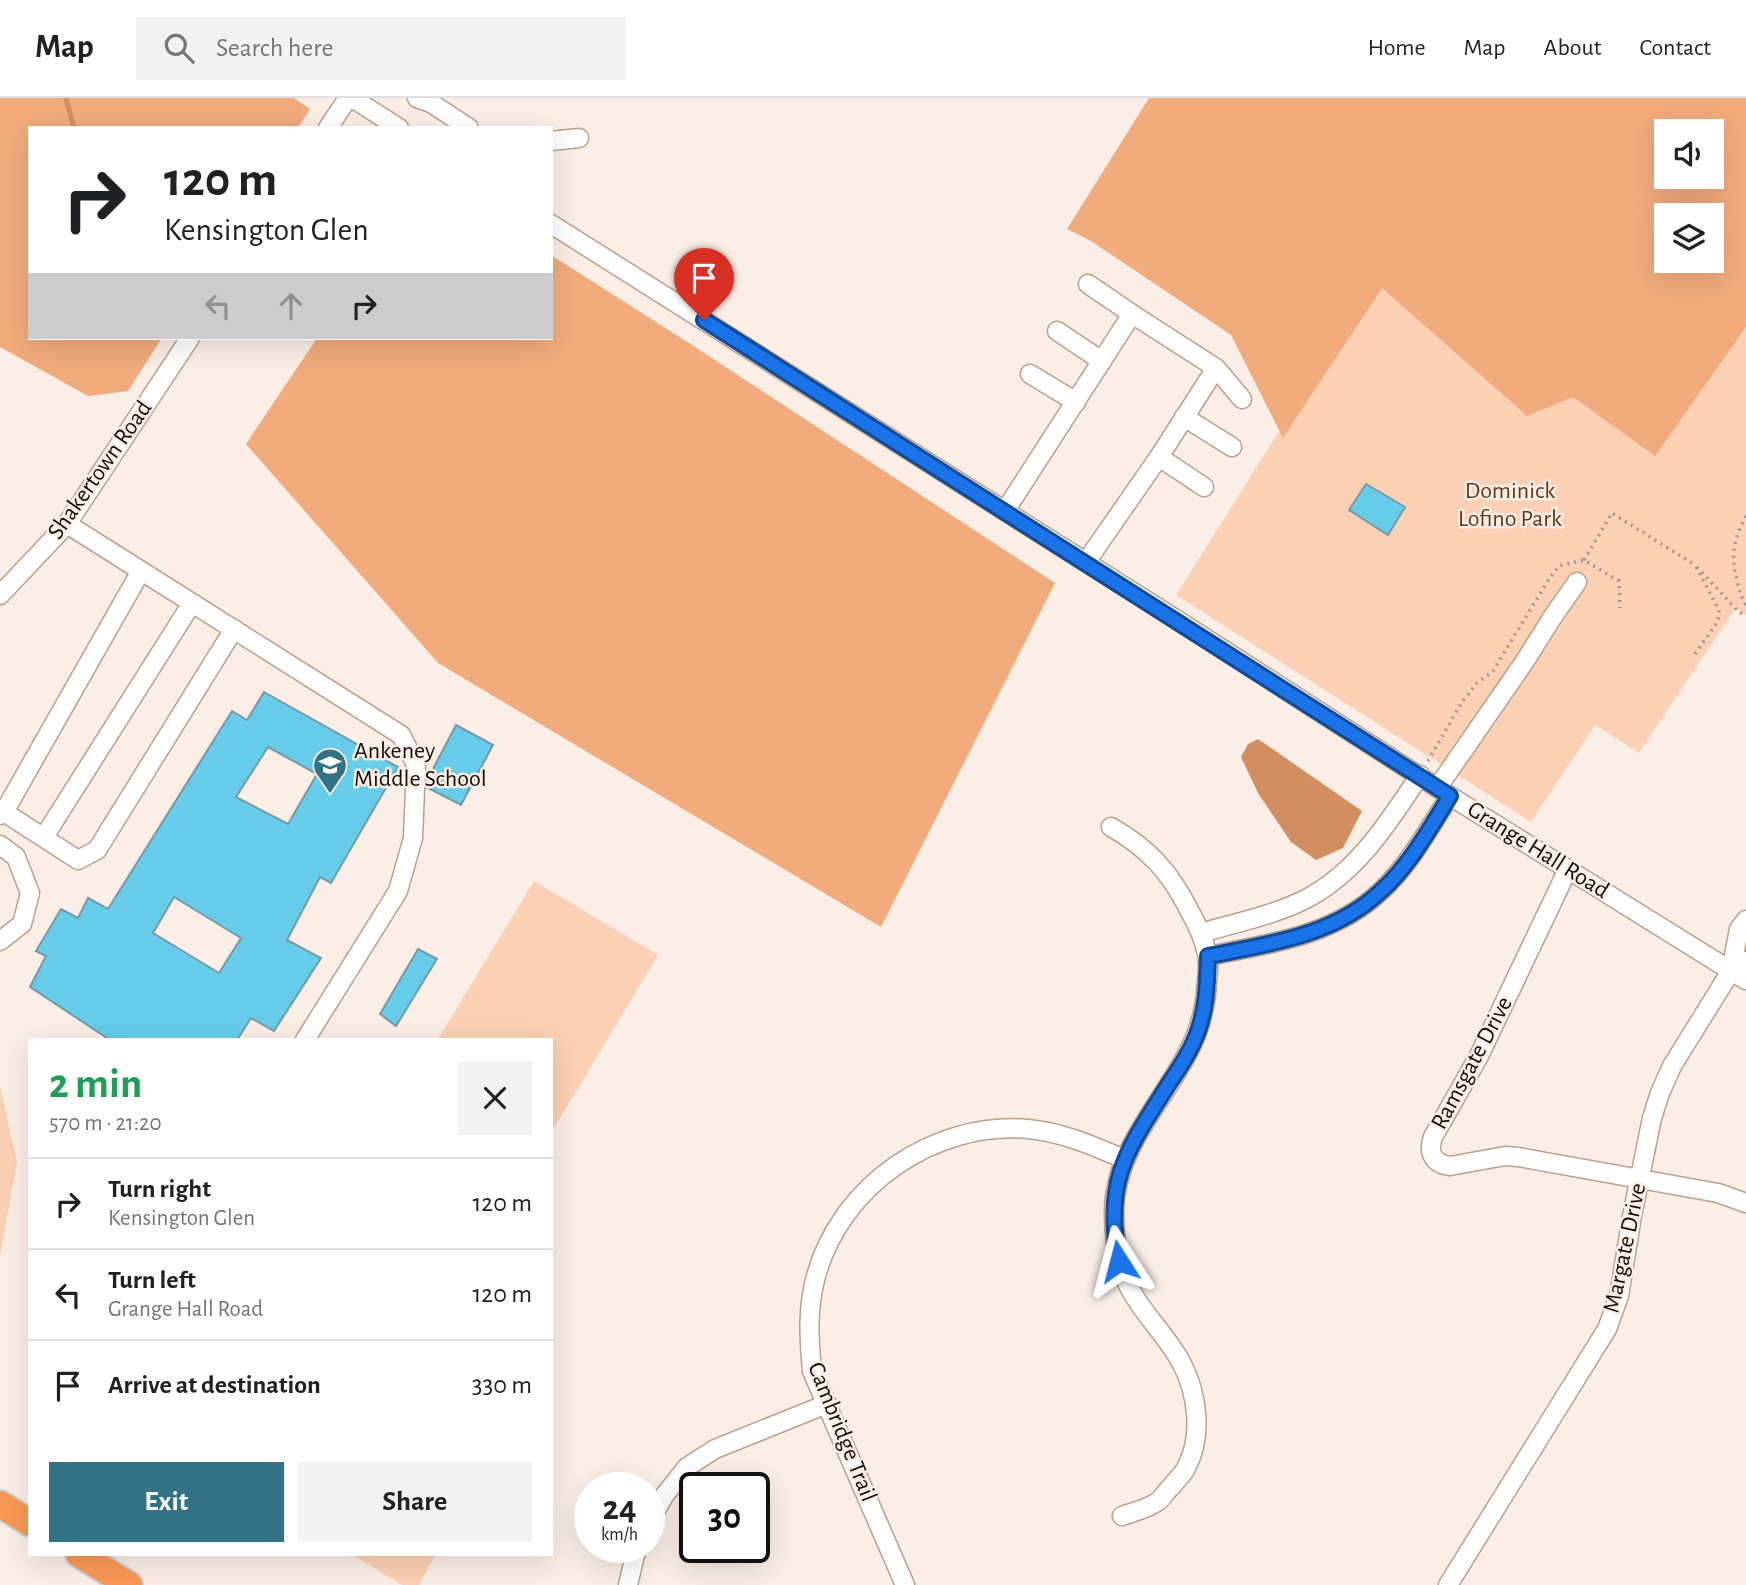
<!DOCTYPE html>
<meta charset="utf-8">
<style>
:root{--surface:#fff;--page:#f2f2f2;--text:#202124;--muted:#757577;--line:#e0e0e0;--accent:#317285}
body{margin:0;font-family:"Alegreya Sans",sans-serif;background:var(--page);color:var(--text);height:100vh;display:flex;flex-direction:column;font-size:26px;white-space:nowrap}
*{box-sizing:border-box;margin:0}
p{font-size:23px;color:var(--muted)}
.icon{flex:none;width:38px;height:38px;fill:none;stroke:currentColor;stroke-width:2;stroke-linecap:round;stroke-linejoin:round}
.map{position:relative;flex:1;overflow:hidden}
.drawer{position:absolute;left:28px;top:940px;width:525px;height:518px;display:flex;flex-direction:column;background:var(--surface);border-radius:0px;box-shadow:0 7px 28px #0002}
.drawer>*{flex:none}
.hud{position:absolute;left:28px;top:28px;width:525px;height:214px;border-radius:0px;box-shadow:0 7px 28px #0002;background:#fff;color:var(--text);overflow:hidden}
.buttons{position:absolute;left:1654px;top:21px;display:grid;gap:14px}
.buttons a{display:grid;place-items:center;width:70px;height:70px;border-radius:0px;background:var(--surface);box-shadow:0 7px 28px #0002;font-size:35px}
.speed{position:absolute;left:574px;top:1374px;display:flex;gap:14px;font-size:35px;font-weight:700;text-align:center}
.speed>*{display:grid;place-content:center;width:91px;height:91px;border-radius:50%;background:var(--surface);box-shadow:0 7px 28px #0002;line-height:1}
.speed small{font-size:18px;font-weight:400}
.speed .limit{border:4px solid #111;border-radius:10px;background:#fff;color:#111}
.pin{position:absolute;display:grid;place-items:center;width:60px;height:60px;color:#fff;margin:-72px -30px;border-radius:50% 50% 50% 0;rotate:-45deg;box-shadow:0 0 7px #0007}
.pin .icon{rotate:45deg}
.me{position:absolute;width:77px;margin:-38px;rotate:351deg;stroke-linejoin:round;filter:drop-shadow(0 0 5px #0008)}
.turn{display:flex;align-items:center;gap:24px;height:147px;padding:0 21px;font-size:32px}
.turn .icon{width:91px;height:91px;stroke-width:2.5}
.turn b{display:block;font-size:49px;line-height:60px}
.lanes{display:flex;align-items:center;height:66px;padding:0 21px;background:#0003;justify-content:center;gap:35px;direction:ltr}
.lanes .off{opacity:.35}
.round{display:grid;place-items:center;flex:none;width:74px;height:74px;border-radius:0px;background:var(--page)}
.overview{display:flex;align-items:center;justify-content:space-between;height:119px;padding:0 21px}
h1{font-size:42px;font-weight:700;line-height:52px;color:#1e9e55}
.cta{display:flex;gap:14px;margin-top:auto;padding:14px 21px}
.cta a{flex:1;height:80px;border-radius:0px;background:var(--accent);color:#fff;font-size:28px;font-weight:700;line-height:80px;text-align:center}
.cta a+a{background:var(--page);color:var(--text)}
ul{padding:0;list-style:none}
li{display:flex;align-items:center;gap:21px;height:91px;padding:0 21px;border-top:2px solid var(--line)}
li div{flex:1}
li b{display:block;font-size:26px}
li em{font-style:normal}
header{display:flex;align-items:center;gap:42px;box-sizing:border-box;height:98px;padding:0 35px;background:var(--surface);border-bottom:2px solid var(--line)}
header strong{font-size:33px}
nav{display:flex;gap:38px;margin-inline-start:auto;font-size:24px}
.search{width:490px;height:63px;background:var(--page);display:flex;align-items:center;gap:18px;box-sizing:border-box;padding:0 24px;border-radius:0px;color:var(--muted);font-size:26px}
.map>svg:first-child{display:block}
.green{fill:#fbd0b4;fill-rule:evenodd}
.forest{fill:#f1ab7c;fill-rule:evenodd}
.water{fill:#d28e60}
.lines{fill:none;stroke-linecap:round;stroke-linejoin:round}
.stream{stroke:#d28e60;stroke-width:5}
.building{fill:#66ccea;stroke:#7599a5;stroke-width:2;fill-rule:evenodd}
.minor-casing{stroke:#bc9f8c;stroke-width:21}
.highway-casing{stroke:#d0cecd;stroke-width:30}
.path{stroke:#a0958e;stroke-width:3.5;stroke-dasharray:2 5;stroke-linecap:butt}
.minor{stroke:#fff;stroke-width:18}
.highway{stroke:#f99954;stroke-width:26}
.route-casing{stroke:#114b97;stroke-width:18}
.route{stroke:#1a73e8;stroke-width:12}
.labels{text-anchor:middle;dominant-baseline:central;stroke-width:5;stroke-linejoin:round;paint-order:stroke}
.street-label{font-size:24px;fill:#150b05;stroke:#faeee6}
.park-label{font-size:24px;fill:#663916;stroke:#faeee6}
.poi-label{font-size:24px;fill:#150b05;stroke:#faeee6;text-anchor:start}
</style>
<header>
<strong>Map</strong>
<div class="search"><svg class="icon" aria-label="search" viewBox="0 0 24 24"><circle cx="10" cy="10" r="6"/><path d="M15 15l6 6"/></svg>Search here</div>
<nav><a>Home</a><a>Map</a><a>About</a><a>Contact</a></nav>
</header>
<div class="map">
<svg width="1746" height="1487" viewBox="0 0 1746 1487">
<rect width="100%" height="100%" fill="#faeee6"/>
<!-- green -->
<g class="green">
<path d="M1489 0H1746V517L1735 511 1639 655 1595 627 1531 724 1176 497ZM1666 33H1712V79H1666ZM1666 117H1712V163H1666Z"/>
<path d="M534 783 658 857 551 1035V942L438 941Z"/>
<path d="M0 988 17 1064 0 1158Z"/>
<path d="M351 1456H436L419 1487H402Z"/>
</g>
<!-- forest -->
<g class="forest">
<path d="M0 0H294L310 11 298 30H30V240H162L128 293 88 298 0 249Z"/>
<path d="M1149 0H1746V229L1655 358 1573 299 1527 318 1382 190 1283 340 1231 237 1091 143 1067 131ZM1666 33H1712V79H1666ZM1666 117H1712V163H1666Z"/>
<path d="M551 157 692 247 1055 485 881 829 438 565 246 346 317 240H551Z"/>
</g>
<!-- water -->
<path class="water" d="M1258 641 1362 713 1343 750 1316 762 1291 744 1258 695 1241 659 1248 646Z"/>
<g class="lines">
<!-- stream -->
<path class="stream" d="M66 0 74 30"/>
</g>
<!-- building -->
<g class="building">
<path d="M1366 386 1405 409 1388 437 1349 412Z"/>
<path d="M264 594 398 669 331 785 320 779 287 842 321 860 274 933 251 920 237 942H110L30 889 46 858 36 853 61 811 78 820 88 800 108 811 232 613 247 622ZM268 649 317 676 288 726 236 699ZM174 799 241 840 219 875 153 835Z"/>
<path d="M456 627 493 647 461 707 424 688Z"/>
<path d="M418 851 437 861 396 928 380 916Z"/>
</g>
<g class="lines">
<!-- minor casing -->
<g class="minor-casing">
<g id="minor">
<path d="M352 0 399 30"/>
<path d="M417 0 431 5 469 30"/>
<path d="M328 30 348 0"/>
<path d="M551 43 579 40"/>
<path d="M551 126 1182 525 1450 698 1746 882"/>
<path d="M1088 186 1132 216"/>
<path d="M1057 233 1102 263"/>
<path d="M1216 270 1242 301"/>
<path d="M1030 276 1076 304"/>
<path d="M1184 319 1232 349"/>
<path d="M1159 359 1204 389"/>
<path d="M1005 413 1132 216 1216 270 1159 359 1086 464"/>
<path d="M67 426 401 637 416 667 413 740 398 793 305 942"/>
<path d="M0 497 67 426 190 240"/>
<path d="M1438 689 1525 563 1552 520 1577 484"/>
<path d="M4 714 141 473"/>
<path d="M0 717 4 714 78 762 97 752 234 531"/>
<path d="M1111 729C1148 750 1170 774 1189 812 1197 826 1204 840 1207 856 1209 864 1208 874 1207 882 1206 909 1199 935 1186 958 1159 1009 1114 1053 1114 1115 1114 1139 1117 1164 1128 1187 1142 1216 1167 1237 1182 1266 1197 1295 1203 1337 1187 1368 1184 1376 1176 1382 1171 1389 1166 1393 1162 1401 1157 1404 1147 1411 1133 1414 1122 1418"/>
<path d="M44 739 192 505"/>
<path d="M0 747 16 759 30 795 22 826 0 843"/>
<path d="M1568 771 1479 958 1433 1039C1427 1055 1434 1066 1450 1068L1505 1058 1518 1059 1718 1095 1746 1105"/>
<path d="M1746 822 1739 831 1731 873 1746 863"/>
<path d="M1201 835C1235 825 1271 818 1304 802 1356 776 1389 724 1420 677"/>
<path d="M1208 858C1269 846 1334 838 1381 793 1410 766 1429 730 1450 698"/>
<path d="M649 1424 664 1398 687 1369 715 1351 827 1306"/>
<path d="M628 1487 637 1449"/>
<path d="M905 1487 812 1273C809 1241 807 1210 816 1178 841 1087 934 1023 1028 1031 1062 1034 1093 1048 1124 1061"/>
<path d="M1448 1487 1607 1231 1619 1198 1632 1118 1652 1020 1660 995 1672 968 1731 873"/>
</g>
</g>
<!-- highway casing -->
<g class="highway-casing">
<g id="highway">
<path d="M0 1406 30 1425"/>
<path d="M79 1456 129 1487"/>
</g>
</g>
<!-- path -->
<g class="path">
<path d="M1746 418C1734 441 1730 456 1737 482 1739 491 1741 499 1746 507"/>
<path d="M1584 462 1612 415 1695 467"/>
<path d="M1695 556 1718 523 1719 512 1695 467 1739 514 1746 518"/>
<path d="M1428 663 1462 604 1477 585 1493 573 1549 481 1559 468 1584 462 1619 483 1620 510"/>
</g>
<!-- minor -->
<use href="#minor" class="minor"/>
<!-- highway -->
<use href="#highway" class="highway"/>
</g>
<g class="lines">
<!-- route casing -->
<g class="route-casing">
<path id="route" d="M704 222 1450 698C1430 730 1410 767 1381 793 1334 838 1269 846 1208 858 1207 884 1207 908 1198 933 1192 951 1181 968 1170 984 1128 1051 1103 1081 1119 1163"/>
</g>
<!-- route -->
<use href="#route" class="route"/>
</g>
<!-- icons -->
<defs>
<g id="school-pin" transform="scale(1.75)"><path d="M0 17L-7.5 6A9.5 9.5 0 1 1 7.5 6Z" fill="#317285" stroke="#faeee6"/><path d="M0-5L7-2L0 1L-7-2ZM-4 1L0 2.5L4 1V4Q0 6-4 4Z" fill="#fff"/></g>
</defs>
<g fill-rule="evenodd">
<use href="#school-pin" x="330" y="667"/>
</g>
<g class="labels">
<!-- street labels -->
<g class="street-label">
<text transform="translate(100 372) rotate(-55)">Shakertown Road</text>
<text transform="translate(1538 752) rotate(32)">Grange Hall Road</text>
<text transform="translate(1472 965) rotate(-62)">Ramsgate Drive</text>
<text transform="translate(1625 1150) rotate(-78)">Margate Drive</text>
<text transform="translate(842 1334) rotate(68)">Cambridge Trail</text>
</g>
<!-- park labels -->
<g class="park-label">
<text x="1510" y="393">Dominick<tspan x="1510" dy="28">Lofino Park</tspan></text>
</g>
<!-- poi labels -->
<g class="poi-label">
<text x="354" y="653">Ankeney<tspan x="354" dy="28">Middle School</tspan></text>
</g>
</g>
</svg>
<div class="buttons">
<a><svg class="icon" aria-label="sound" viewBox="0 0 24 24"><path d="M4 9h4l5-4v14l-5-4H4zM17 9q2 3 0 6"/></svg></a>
<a><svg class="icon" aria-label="layers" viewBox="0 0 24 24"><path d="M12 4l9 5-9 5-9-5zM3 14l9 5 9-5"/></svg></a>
</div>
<div class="speed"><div>24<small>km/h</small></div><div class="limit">30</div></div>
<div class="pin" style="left:704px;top:222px;background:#d93025"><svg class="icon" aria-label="arrive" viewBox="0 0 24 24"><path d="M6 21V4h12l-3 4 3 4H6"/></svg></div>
<svg class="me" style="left:1119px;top:1163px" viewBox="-20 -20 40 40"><path d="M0-17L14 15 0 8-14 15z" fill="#1a73e8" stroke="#fff" stroke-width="4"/></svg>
<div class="hud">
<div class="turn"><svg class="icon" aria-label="right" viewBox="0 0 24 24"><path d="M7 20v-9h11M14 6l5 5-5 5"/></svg><div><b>120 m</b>Kensington Glen</div></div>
<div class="lanes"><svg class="icon off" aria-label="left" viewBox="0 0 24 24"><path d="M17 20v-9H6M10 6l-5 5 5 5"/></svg><svg class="icon off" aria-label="ahead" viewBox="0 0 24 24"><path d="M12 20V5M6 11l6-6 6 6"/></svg><svg class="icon" aria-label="right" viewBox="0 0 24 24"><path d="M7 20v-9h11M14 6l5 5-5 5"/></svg></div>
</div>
<section class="drawer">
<div class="overview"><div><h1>2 min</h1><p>570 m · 21:20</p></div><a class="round"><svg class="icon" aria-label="close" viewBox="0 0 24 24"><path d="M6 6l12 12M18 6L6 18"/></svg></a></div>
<ul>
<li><svg class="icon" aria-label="right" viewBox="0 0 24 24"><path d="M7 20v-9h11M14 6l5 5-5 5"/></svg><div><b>Turn right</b><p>Kensington Glen</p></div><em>120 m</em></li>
<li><svg class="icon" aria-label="left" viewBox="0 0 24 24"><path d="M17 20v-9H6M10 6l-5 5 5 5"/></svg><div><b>Turn left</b><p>Grange Hall Road</p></div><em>120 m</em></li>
<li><svg class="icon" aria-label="arrive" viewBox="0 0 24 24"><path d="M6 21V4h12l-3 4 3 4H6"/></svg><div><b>Arrive at destination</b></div><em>330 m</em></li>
</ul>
<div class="cta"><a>Exit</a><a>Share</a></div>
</section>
</div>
